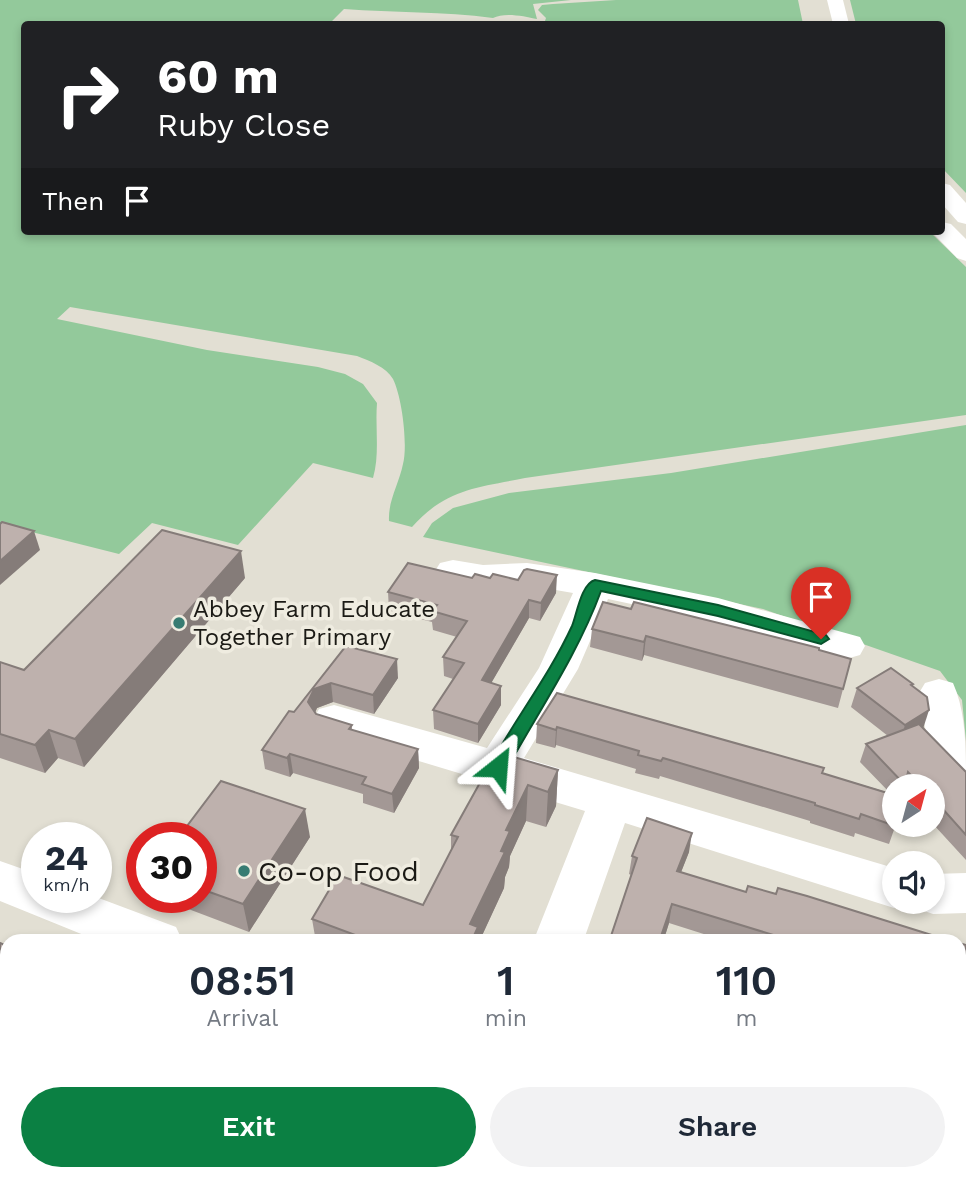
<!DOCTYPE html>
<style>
:root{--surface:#fff;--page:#f2f2f3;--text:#1f2937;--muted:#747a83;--accent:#0b8043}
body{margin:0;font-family:"Work Sans",sans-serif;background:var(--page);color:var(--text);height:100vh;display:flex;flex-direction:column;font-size:26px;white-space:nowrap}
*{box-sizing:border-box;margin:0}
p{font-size:23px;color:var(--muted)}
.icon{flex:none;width:38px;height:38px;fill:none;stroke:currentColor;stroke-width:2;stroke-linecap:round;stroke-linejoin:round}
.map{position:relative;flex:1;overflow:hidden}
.side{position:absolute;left:0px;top:934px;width:966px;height:247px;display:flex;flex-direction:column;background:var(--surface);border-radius:21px 21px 0 0;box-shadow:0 4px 10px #0003}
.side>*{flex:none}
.top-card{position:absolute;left:21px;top:21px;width:924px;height:214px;border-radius:7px;box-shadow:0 4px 10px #0003;background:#202124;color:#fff;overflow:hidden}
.needle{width:46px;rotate:36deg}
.controls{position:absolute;left:882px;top:774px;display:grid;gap:14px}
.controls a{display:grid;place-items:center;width:63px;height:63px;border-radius:50%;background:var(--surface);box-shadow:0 4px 10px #0003;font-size:35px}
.speed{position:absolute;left:21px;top:822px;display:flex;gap:14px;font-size:35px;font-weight:700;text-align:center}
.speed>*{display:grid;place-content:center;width:91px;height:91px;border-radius:50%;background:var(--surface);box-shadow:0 4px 10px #0003;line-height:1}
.speed small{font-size:18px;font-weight:400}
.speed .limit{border:10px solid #d22;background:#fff;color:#111}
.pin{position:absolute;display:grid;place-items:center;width:60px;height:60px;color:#fff;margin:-72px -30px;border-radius:50% 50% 50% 0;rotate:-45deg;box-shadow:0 0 7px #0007}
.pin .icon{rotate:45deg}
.me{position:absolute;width:77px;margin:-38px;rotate:28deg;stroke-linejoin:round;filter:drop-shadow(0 0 5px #0008)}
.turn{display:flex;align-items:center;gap:24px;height:147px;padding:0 21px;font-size:32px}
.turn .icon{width:91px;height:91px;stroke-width:2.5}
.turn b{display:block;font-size:49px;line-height:60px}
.then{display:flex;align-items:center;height:66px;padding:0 21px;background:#0003;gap:14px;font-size:26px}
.eta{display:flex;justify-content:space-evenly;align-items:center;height:119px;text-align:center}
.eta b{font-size:42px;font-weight:600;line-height:49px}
.primary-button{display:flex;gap:14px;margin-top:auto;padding:14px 21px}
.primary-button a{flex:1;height:80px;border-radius:42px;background:var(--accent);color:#fff;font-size:28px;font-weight:600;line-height:80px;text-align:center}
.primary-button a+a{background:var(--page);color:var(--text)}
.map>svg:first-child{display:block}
.green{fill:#93c99b}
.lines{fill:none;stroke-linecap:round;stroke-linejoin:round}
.minor{fill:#fff;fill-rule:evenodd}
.highway{fill:#fff;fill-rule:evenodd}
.wall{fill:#a39895}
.shaded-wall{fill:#857c79}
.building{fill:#beb1ad;stroke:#857c79;stroke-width:2}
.route{fill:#0b8043;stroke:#07532c;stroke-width:2}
.poi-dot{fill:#377c72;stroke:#efece0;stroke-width:2.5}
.labels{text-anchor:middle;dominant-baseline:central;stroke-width:7;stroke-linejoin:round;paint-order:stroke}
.poi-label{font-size:24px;fill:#1b1a15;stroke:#efece0;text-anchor:start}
.near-poi-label{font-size:28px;fill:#1b1a15;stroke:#efece0;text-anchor:start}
</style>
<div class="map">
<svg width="966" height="1181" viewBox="0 0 966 1181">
<rect width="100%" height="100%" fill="#e2dfd3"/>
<!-- green -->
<g class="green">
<path d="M0 0H571L533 4 537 19C524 16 504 12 493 18 443 11 394 13 344 9L330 23 336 24H24V231H929L966 267V415L525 478C477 488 447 488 412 527L389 521C388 500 399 484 403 464 408 445 402 397 393 379 386 367 370 361 357 356L70 307 57 319 207 350 318 367 345 374 363 384 377 403C375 428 380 454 373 478L313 463 238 545 152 523 119 554 0 524Z"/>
<path d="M616 0H798L803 24H544L546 18 538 10 542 5 553 4Z"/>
<path d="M850 0H966V193L942 168V24H856Z"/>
<path d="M966 425V741L962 700 940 671 763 609 423 537 432 523 453 508 509 493 671 473Z"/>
</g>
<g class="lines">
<!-- minor -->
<g class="minor">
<path d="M453 560 483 565 527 563 595 573 718 598 860 637 865 646 860 655 846 659 715 622 608 599 578 669 524 758 894 868V901L911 902 894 908 625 823 583 942H533L585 811 319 731 313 720 319 709 334 705 487 748 539 668 573 593 527 585 483 587 440 579 435 571 440 563Z"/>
<path d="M939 679 953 683C966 712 966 748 966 780 926 768 926 729 919 693L925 683Z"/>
<path d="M0 861 37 874V898L96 897 176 927 183 942H101L0 901Z"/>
<path d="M966 873V913L933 914 916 908 913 901H933V874Z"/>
<path d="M7 1016V1073L0 1075V1019Z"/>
<path d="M347 1174H406L403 1181H345Z"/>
<path d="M736 1174H809L811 1181H739Z"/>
</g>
<!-- highway -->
<g class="highway">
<path d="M827 0H843L849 24H833Z"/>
<path d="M942 183 950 185 966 203V224L958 222 942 204Z"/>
<path d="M942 222 951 224 966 239V261L957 258 931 231H942Z"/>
</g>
</g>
<!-- wall -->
<g class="wall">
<path d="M245 578 84 767 58 758 45 773 0 758V662L24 670Z"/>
<path d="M472 578H490L556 593 540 621 529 618 491 683 501 686V705L478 743 434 729 433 710 453 679 444 676 443 657 457 637 433 630 432 622 389 611 388 592Z"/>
<path d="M631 609 819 650 851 659 838 708 644 655 642 661 590 647 592 629Z"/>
<path d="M346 646 398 678 374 714 333 702 317 708 315 713 316 714 352 725V730L418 749 419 768 394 813 363 803V794L293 773 290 777 265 769 262 750 294 712Z"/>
<path d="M912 687 923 729 966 772V860L933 824V786H894V824H896L889 844 855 833 854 837 810 823V821L660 776 659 779 635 773 636 769 556 745 555 748 536 743 537 724 822 773 890 793 860 762 866 744 888 736 851 707 857 688Z"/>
<path d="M497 752 558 770 556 806 546 827 526 821 510 856 509 867 505 877 504 888 479 942H316L312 919 423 905 451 850V835Z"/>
<path d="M310 837 249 932 162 899 161 898H201V838Z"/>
<path d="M689 852 681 872 746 892 776 894 954 942H729L669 923 663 942H609L631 875 629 874 632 856Z"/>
<path d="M959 943 966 945V1014L959 1012Z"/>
<path d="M959 1096 966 1099V1181L947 1174H959Z"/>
<path d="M270 1174H301L297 1181H284Z"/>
<path d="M430 1174H515L523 1178 600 1181H436L430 1178Z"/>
</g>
<!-- shaded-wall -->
<g class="shaded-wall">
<path d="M34 531 40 550 0 585V561Z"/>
<path d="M241 551 245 578 84 767 75 739Z"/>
<path d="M557 575 556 593 540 621 541 603Z"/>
<path d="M529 600V618L482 699V680Z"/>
<path d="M646 636 644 655 642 661 644 642Z"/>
<path d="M397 659 398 678 374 714 373 695Z"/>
<path d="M331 683 333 702 317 708 311 721 308 702 314 689Z"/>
<path d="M501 686V705L478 743V724Z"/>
<path d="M929 710 923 729 899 744 905 725Z"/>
<path d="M557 727 556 745 555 748 556 730Z"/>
<path d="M49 730 58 758 45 773 35 745Z"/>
<path d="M418 749 419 768 394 813 392 794Z"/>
<path d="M290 754 293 773 290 777 287 758Z"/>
<path d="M558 770 556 806 546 827 548 792Z"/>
<path d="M528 785 526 821 510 856 509 867 505 877 504 888 479 942H471L470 924 501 851 506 830Z"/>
<path d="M305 809 310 837 249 932 243 904Z"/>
<path d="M692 833 689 852 674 890 677 871Z"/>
<path d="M672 904 669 923 663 942H659Z"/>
<path d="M7 953V980L0 989V961Z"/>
<path d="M292 1174H301L297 1181H293Z"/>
</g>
<!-- building -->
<g class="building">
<path d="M2 522 34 531 0 561V524Z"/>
<path d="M162 530 241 551 75 739 49 730 35 745 0 734V662L24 670Z"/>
<path d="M408 563 472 578 475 574 490 578 493 574 518 580 524 570 527 569 557 575 541 603 529 600 482 680 501 686 478 724 433 710 464 663 443 657 467 621 432 611 437 605 388 592Z"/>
<path d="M603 602 631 609 634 602 819 648V650L851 659 843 689 646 636 644 642 592 629Z"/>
<path d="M346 646 397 659 373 695 331 683 314 689 308 702 316 714 352 725 349 729 418 749 392 794 362 784 366 777 290 754 287 758 262 750 289 711 294 712Z"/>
<path d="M891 668 913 684 911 685 927 697 929 710 905 725 857 688Z"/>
<path d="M557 693 824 768 822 773 894 795V824H896L895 826 861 814 859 819 815 805V803L663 758 661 761 638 755 639 751 557 727 556 730 537 724Z"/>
<path d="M919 724 966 772V835L933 798V786H921L908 772 905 785 866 744Z"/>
<path d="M497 752 558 770 548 792 528 785 506 830 510 831 501 851 505 852 470 924 478 927 471 942H374L312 919 338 875 423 905 458 837 451 835Z"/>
<path d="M221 781 305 809 243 904 201 889V838H178Z"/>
<path d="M647 818 692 833 677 871 746 892 748 886 776 894 778 888 807 896 954 942H810L794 937 793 941 672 904 659 942 649 940 648 942H609L637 858 632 856Z"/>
<path d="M0 943 7 946V953L0 961Z"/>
<path d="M959 943 966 945V993L959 990Z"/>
<path d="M959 1096 966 1099V1161L959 1158Z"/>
<path d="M455 1174H515L523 1178 524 1174H599L597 1181H470Z"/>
</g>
<!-- route -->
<path class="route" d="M595 580 718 605 826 635 829 639 821 644 718 616 601 591C577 656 538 712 505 772H492L489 767C515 719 549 676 572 626 577 614 581 584 595 580Z"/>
<!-- markers -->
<g class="poi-dot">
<circle cx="179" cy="623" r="7"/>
<circle cx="244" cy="871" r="7"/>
</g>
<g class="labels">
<!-- poi labels -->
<g class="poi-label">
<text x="193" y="609">Abbey Farm Educate<tspan x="193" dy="28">Together Primary</tspan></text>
</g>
<!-- near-poi labels -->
<g class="near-poi-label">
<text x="258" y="871">Co-op Food</text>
</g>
</g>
</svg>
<div class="controls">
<a><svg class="needle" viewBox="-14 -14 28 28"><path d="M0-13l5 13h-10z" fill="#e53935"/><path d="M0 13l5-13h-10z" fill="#747a83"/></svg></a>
<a><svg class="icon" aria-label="sound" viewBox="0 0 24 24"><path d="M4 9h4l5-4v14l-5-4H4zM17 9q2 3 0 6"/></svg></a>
</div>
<div class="speed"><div>24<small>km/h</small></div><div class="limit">30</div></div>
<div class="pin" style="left:821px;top:639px;background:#d93025"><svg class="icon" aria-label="arrive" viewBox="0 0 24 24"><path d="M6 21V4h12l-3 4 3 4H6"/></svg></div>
<svg class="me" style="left:498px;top:767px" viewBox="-20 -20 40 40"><path d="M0-17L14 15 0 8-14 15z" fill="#0b8043" stroke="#fff" stroke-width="4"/></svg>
<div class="top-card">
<div class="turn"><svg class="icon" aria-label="right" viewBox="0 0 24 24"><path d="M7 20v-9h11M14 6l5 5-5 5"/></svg><div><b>60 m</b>Ruby Close</div></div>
<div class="then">Then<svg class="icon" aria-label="arrive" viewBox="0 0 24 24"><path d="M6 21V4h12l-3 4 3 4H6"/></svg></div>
</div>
<section class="side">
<div class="eta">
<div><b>08:51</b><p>Arrival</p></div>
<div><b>1</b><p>min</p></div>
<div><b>110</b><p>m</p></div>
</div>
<div class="primary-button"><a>Exit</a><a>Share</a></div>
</section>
</div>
